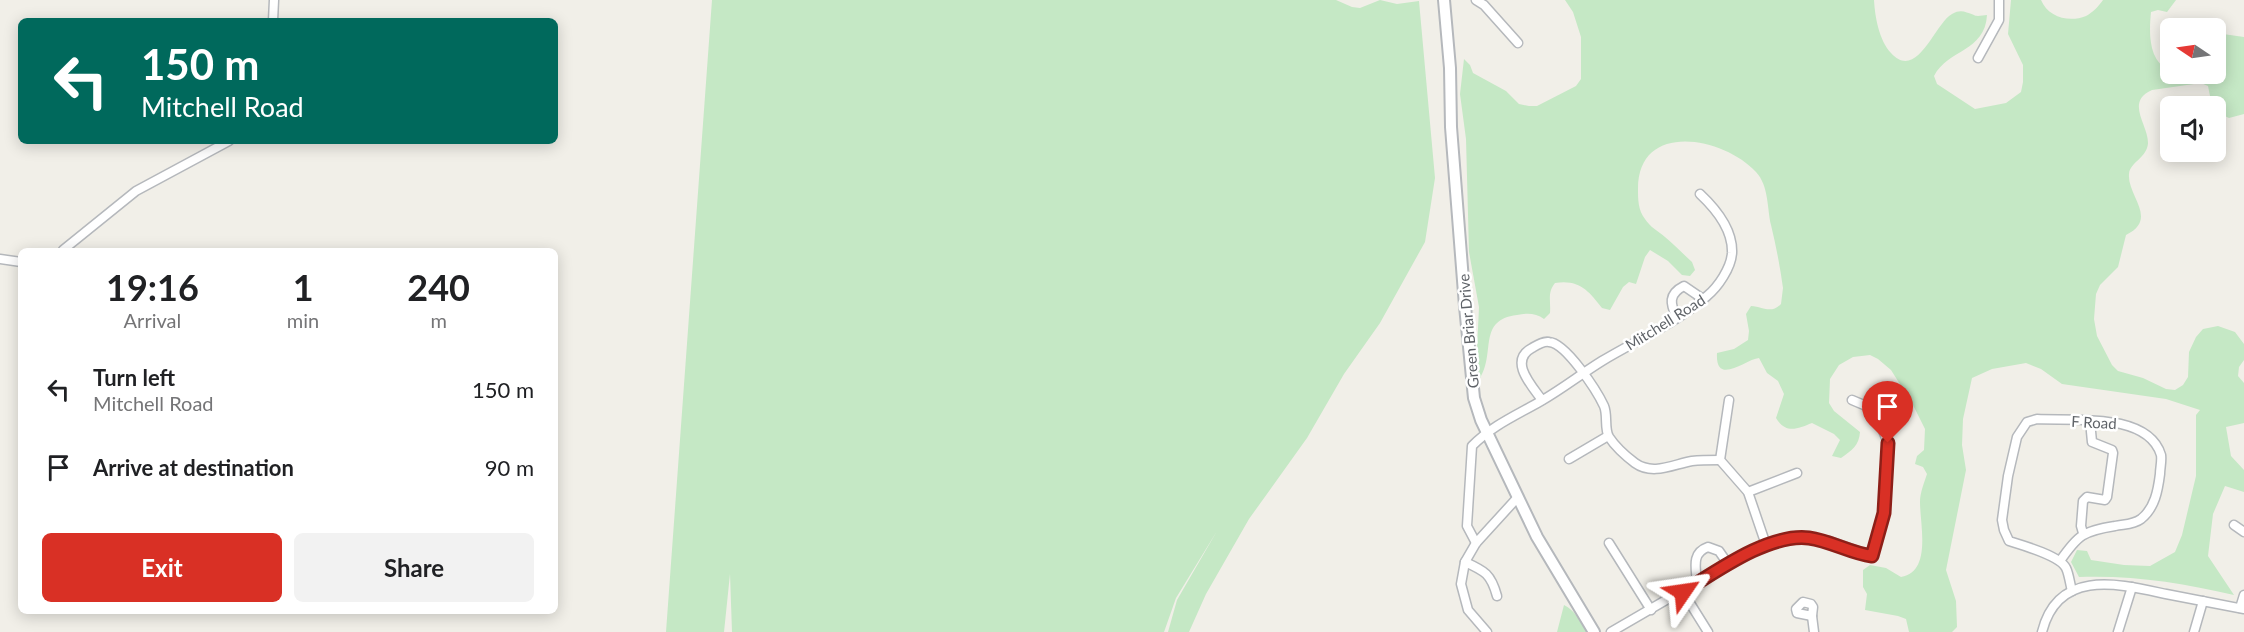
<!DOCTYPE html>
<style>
:root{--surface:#fff;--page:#f2f2f2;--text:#202124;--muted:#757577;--accent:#d93025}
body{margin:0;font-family:Lato,sans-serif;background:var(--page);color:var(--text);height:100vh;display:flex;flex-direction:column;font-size:22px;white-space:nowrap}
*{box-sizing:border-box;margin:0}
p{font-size:20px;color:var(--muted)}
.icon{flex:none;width:33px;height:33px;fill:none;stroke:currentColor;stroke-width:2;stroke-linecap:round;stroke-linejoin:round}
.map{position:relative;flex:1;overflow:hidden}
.details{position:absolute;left:18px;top:248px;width:540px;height:366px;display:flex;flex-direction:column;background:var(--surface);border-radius:9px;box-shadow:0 3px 15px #0003}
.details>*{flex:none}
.banner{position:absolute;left:18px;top:18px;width:540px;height:126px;border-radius:9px;box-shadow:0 3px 15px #0003;background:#00695c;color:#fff;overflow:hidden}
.needle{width:39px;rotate:283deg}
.tools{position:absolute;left:2160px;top:18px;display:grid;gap:12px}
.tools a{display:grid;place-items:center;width:66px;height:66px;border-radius:9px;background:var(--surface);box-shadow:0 3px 15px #0003;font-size:30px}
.pin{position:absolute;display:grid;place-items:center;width:51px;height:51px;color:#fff;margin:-62px -26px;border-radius:50% 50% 50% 0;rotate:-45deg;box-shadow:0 0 6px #0007}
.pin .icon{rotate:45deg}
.me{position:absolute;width:66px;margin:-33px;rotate:58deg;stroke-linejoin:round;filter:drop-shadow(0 0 4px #0008)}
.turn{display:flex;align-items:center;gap:21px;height:126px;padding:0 24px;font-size:27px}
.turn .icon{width:78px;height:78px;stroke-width:2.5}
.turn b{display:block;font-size:42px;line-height:51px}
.eta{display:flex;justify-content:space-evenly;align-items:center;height:102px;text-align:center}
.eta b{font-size:36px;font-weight:700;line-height:42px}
.action{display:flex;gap:12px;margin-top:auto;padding:12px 24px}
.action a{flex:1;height:69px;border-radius:9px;background:var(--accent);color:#fff;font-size:24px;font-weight:700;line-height:69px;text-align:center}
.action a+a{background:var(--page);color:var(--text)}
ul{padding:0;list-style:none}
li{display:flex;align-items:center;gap:18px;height:78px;padding:0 24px}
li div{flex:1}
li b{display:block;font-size:22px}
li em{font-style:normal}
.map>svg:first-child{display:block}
.green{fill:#c5e8c5}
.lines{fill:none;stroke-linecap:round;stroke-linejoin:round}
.minor-casing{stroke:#b5b8bc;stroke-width:11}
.tertiary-casing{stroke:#b5b8bc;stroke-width:14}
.minor{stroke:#fff;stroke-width:8}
.tertiary{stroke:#fff;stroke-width:10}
.route-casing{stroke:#8d1f18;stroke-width:15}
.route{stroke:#d93025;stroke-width:10}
.labels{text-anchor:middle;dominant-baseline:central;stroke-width:5;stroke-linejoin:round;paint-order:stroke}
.street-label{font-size:15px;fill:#5f6368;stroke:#fff}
</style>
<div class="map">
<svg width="2244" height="632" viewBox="0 0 2244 632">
<rect width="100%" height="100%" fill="#f1efe8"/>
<!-- green -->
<g class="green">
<path d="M712 0H1336L1352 7 1360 8 1380 0 1397 4 1419 1 1435 178 1425 242 1380 323 1344 374 1307 438 1249 519 1206 594 1189 632H1168L1177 600 1217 531 1176 598 1164 632H732L730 574 724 632H666Z"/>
<path d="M1565 0H1874C1875 17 1879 40 1891 53 1917 82 1935 23 1952 14 1961 9 1965 12 1974 15 1977 17 1983 15 1987 15 1985 52 1948 49 1934 76L1937 84 1975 109 2006 103 2021 92 2023 82V65L2008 34 2011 0H2041C2048 17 2069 23 2086 16 2092 13 2099 6 2103 0H2176L2167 12 2158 10 2151 12C2149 32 2148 62 2170 70V74H2216V33L2244 37V114L2229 118 2216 112V106H2212L2208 86 2201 83 2152 90C2125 102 2148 124 2148 143 2147 158 2130 162 2129 174 2127 196 2159 219 2126 235L2118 267 2100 285 2096 294 2094 319 2097 336 2112 365 2118 371 2143 378 2166 389 2175 390 2183 385 2188 377 2189 352 2196 337 2203 329 2218 326 2235 332 2244 344V360L2239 367 2238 376 2244 383V423L2226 427 2231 456 2244 470V492L2225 486 2213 514 2208 556 2234 595C2183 583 2132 575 2079 577L2071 562 2077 550 2087 551 2091 560 2124 565 2150 566 2175 552 2182 535 2196 476V415L2200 410 2166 399 2062 384 2041 369 2026 363 1992 369 1972 378 1963 419 1962 445 1966 470 1946 570 1956 601 1957 627 1952 632H1909L1906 619 1898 616 1865 610 1867 594 1863 587V570L1870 565 1886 568 1901 577C1932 572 1920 525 1920 502 1920 493 1924 483 1927 474L1923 467 1915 464 1917 456 1924 450 1925 429 1913 405 1891 370 1878 359 1870 355 1853 357 1839 365 1830 379 1829 403 1834 411 1860 432C1859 446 1852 450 1841 458L1832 456 1840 440 1834 434 1812 423C1797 429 1786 434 1776 418L1784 394 1778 381 1767 373 1759 358C1746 359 1715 387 1717 353L1734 349 1748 340 1749 331 1746 314 1751 306C1764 307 1771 314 1781 304L1783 288C1780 266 1776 246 1771 225 1767 208 1769 186 1756 172 1724 137 1638 120 1638 189 1638 199 1638 210 1645 219 1650 227 1658 231 1665 237 1675 245 1683 254 1692 262L1695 270 1690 276 1682 275 1668 261 1650 250 1645 257 1636 284 1629 282 1623 287 1610 310 1602 308C1589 291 1579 279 1555 283 1547 293 1551 301 1550 313L1544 319C1536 313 1527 313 1517 315 1477 320 1496 353 1480 378L1476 370 1479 307 1469 252 1466 139 1460 94 1464 59 1470 65 1473 73 1506 91 1519 104 1529 106H1537L1576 86 1581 79V37L1573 12Z"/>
<path d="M1564 605C1575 610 1580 622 1587 632H1557Z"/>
</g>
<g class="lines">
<!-- minor casing -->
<g class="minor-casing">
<g id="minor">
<path d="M1476 0 1484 5 1518 43"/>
<path d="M273 21 274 0"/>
<path d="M1978 58 1999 20V0"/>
<path d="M63 250 136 191 229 141"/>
<path d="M0 259 21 262"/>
<path d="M1677 318C1670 304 1668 294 1684 286L1703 299"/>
<path d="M1542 400C1532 386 1508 361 1532 348 1537 345 1543 341 1549 342 1566 343 1597 391 1604 406 1608 415 1604 429 1609 437 1615 446 1627 457 1635 463 1653 476 1674 464 1692 461 1701 460 1711 460 1720 460"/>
<path d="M1729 400 1720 460 1748 492 1764 539 1768 544"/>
<path d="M1569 459 1608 436"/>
<path d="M1748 492 1797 473"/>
<path d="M2234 525 2244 532"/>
<path d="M2083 533 2081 526 2083 501 2087 497 2105 500 2107 497 2113 453 2112 450 2092 442 2090 421"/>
<path d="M1476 543 1467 526 1472 446C1493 425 1515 416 1541 401 1562 389 1581 374 1602 361 1637 340 1676 323 1707 296 1718 287 1731 268 1732 253 1733 230 1716 209 1700 194"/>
<path d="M1609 543 1651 610"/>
<path d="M2060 561C2078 535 2083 531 2115 526 2124 524 2133 525 2141 519 2155 508 2158 490 2160 474 2160 468 2162 461 2161 455 2148 412 2073 421 2037 419L2027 422 2017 437 2008 476 2002 520 2004 530 2009 541C2022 545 2060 556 2066 568 2069 574 2070 584 2072 591"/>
<path d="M1465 562C1485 571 1491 574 1497 596"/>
<path d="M1697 583C1696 568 1691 553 1708 547L1719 551 1728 564"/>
<path d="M1683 592 1708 632"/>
<path d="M1803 602 1811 604 1813 607 1812 616 1797 613 1796 609Z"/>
<path d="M2240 608 2244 595"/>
<path d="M1812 616 1814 632"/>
<path d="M1487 632 1468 610 1461 584 1465 562 1476 543 1518 497"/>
<path d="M1611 632 1728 564 1773 542 1806 537 1829 541 1872 556 1884 513 1888 443 1880 423 1871 408 1852 400"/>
<path d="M2042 632C2058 568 2119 584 2166 594 2192 599 2218 604 2244 609"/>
<path d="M2118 632 2132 587"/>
<path d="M2194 632 2203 601"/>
</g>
</g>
<!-- tertiary casing -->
<g class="tertiary-casing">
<path id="tertiary" d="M1444 0 1450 68 1451 127 1465 306 1474 398 1481 420 1537 537 1594 632"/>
</g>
<!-- minor -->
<use href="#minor" class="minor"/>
<!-- tertiary -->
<use href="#tertiary" class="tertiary"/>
</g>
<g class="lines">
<!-- route casing -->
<g class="route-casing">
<path id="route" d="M1683 592C1717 571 1769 533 1809 538 1831 541 1850 553 1872 556L1884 513 1888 443"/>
</g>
<!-- route -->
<use href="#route" class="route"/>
</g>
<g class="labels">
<!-- street labels -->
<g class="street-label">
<text transform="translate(1665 322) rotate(-32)">Mitchell Road</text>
<text transform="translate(1468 331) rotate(-95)">Green Briar Drive</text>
<text transform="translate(2094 422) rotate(3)">F Road</text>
</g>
</g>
</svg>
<div class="tools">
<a><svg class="needle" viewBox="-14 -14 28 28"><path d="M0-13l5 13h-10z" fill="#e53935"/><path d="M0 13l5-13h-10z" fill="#757577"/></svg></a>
<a><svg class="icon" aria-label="sound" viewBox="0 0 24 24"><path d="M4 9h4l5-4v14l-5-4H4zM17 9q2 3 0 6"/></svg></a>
</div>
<div class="pin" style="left:1888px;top:443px;background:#d93025"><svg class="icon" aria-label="arrive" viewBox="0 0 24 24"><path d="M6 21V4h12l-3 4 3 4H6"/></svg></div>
<svg class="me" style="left:1683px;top:592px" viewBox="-20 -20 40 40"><path d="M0-17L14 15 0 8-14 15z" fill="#d93025" stroke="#fff" stroke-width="4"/></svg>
<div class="banner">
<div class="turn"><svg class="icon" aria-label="left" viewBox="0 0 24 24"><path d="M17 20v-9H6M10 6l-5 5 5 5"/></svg><div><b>150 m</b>Mitchell Road</div></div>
</div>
<section class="details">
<div class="eta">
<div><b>19:16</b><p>Arrival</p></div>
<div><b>1</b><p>min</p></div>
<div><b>240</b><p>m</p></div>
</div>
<ul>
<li><svg class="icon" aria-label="left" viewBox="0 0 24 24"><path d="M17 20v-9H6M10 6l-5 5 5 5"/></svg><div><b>Turn left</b><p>Mitchell Road</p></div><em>150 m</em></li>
<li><svg class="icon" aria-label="arrive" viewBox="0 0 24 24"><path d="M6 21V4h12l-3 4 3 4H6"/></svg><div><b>Arrive at destination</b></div><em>90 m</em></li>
</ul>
<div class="action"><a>Exit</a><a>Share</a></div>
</section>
</div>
